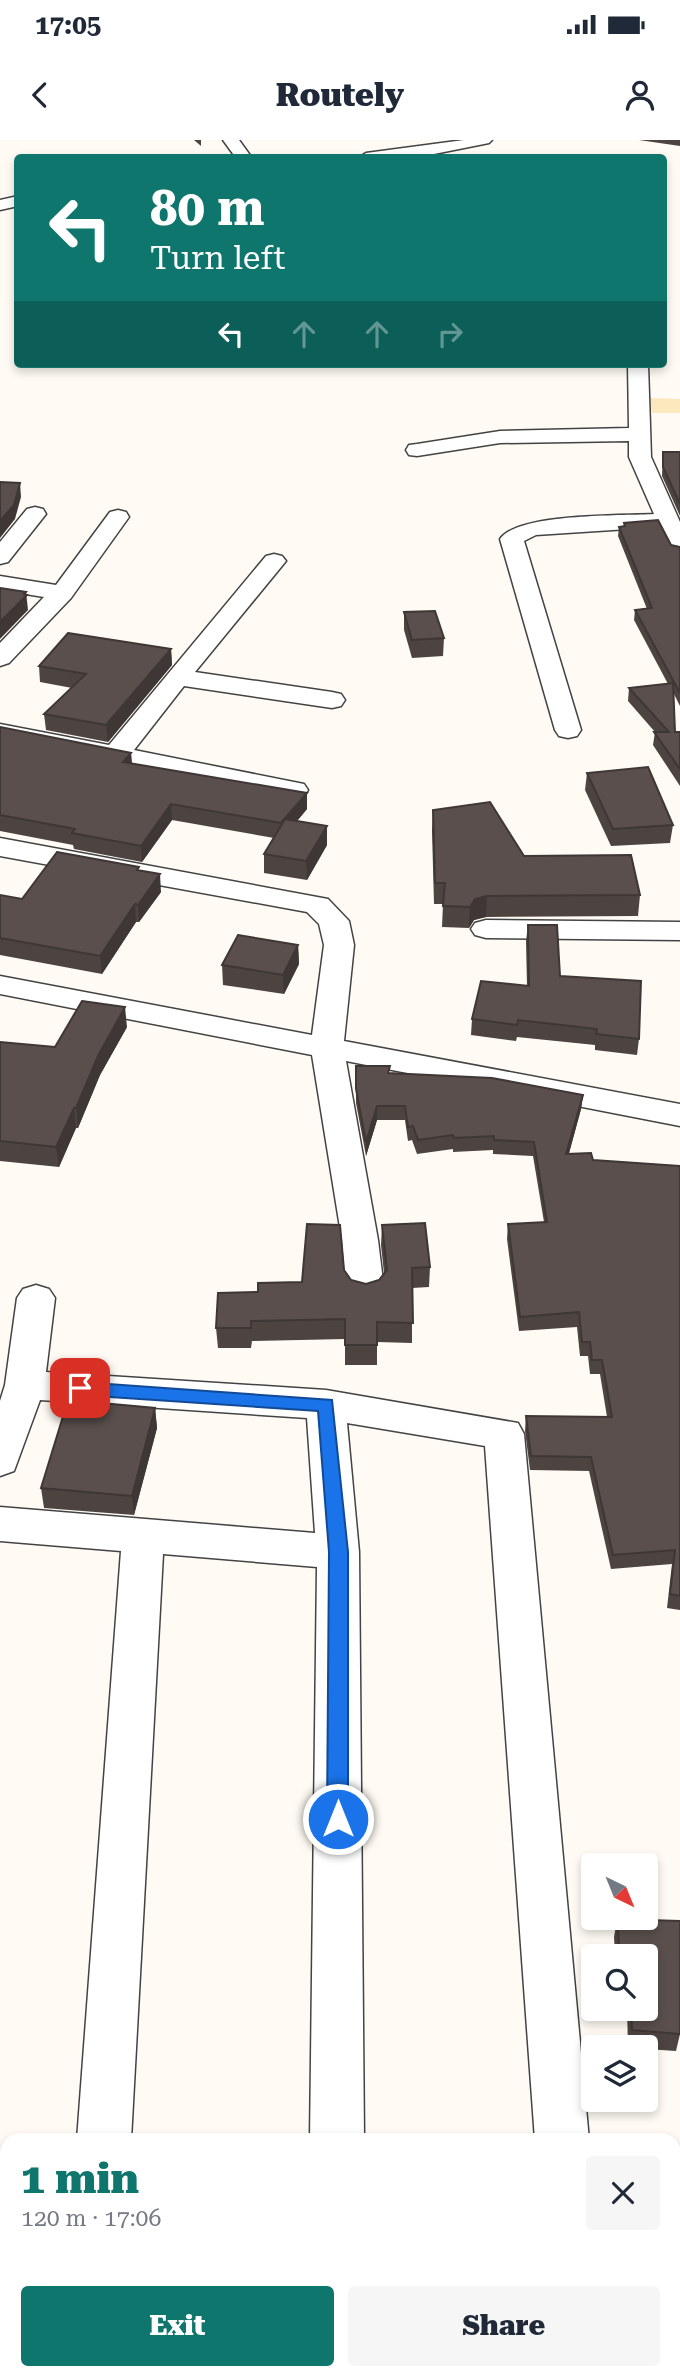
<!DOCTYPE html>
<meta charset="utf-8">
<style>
:root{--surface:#fff;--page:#f6f6f7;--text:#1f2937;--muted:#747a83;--accent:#0f766e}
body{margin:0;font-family:"Roboto Serif",serif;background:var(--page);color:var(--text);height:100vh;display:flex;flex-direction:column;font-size:26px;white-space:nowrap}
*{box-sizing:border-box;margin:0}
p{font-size:23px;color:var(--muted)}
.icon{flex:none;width:38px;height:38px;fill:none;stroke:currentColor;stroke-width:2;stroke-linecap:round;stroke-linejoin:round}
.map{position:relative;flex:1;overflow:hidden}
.side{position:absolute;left:0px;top:1993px;width:681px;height:247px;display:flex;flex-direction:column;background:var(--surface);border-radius:21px 21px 0 0;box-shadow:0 4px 10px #0003}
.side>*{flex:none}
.hud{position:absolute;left:14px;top:14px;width:653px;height:214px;border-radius:7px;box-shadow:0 4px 10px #0003;background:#0f766e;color:#fff;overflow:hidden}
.needle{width:46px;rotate:137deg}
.tools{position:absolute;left:581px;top:1713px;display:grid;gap:14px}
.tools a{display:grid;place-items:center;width:77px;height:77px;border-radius:7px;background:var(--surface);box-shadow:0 4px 10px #0003;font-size:35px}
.pin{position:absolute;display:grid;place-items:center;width:60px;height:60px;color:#fff;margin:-30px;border-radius:14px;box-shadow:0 4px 10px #0006}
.me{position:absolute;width:77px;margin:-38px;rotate:0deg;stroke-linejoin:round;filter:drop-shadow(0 0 5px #0008)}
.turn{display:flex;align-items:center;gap:24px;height:147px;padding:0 21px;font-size:32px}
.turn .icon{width:91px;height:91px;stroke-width:2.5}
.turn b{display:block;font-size:49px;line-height:60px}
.lanes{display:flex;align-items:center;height:66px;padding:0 21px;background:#0003;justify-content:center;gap:35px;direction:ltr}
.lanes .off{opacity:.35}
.round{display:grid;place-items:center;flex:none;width:74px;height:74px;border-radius:7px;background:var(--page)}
.head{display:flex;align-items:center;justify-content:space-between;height:119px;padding:0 21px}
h1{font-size:42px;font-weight:800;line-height:52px;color:var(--accent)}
.action{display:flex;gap:14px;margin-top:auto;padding:14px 21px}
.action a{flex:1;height:80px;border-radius:7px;background:var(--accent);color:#fff;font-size:28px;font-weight:800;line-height:80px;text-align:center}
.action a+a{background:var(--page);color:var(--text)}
.status{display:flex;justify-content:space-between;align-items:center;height:49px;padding:0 35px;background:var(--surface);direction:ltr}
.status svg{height:19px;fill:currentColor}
header{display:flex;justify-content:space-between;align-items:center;height:91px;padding:0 21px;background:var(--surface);font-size:32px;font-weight:800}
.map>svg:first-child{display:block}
.sand{fill:#fde7bd}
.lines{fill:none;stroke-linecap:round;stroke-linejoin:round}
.minor-casing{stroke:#434343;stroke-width:3}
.minor{fill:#fff;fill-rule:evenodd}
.wall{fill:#4d4441}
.shaded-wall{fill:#3f3735}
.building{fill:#5a4f4c;stroke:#3f3735;stroke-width:2}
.route{fill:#1a73e8;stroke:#114b97;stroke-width:2}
</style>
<div class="status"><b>17:05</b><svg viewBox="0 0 49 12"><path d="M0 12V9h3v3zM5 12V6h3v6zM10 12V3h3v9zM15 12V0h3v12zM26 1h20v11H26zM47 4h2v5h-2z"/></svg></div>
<header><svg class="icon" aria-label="back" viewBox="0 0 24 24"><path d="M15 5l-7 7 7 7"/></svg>Routely<svg class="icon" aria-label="person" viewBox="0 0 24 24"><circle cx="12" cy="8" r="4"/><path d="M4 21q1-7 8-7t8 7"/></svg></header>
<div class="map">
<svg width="680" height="2239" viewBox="0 0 680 2239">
<rect width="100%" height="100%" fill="#fffbf4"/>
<!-- sand -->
<path class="sand" d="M649 258 680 259V273H652Z"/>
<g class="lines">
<!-- minor casing -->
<g class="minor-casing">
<g id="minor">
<path d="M223 0H239L252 18H236Z"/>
<path d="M464 0H492L489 3 414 18H358L366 13Z"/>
<path d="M18 56V66L0 70V60Z"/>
<path d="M628 224H648L651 317 680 382V415L672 413 659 387 536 395 524 401 581 590 577 596 568 598 559 596 555 590 500 399C518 373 621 376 654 374L629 317V301L500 303 417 316 409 315 406 310 409 305 417 304 500 291 629 288Z"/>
<path d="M35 367 43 369 46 374 8 422 0 424V402L27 369Z"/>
<path d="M118 370 126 372 129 377 71 458 9 523 0 526V503L44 457 0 450V436L56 445 110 372Z"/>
<path d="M274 414 282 416 286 421 195 532 332 552 341 554 345 560 341 566 332 568 184 546 134 610 304 644 308 650 304 656 294 658 0 600V584L109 605 266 416Z"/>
<path d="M0 698 328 759 349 781 354 805 344 901 680 964V986L346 921 378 1100 384 1149 378 1158 365 1162 352 1158 346 1149 342 1100 312 915 0 854V836L312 895 324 805 319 784 307 772 0 716Z"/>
<path d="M486 780 680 782V800L486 798 475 795 471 789 475 783Z"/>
<path d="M36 1145 49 1149 55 1158 46 1232 326 1250 518 1283 524 1294 589 2000H535L485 1306 347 1283 359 1412 364 2000H310L317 1427 163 1414 131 2000H77L121 1411 0 1401V1367L315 1393 307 1278 40 1260 14 1331 0 1336V1261L5 1245 17 1158 23 1149Z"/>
<path d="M0 2210 7 2212V2233H28L30 2239H0Z"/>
<rect x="60" y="2233" width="58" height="6"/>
<rect x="307" y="2233" width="58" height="6"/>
<path d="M474 2233H557L555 2239H472Z"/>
</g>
</g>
<!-- minor -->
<use href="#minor" class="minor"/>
</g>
<!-- wall -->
<g class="wall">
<path d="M194 0H201V6Z"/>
<path d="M639 0H680V6Z"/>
<path d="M663 312H680V376L662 336Z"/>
<path d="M624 383 671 405 680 407V566L674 554 675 592H680V646L653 605 655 592 628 561 629 548 668 544 634 480 635 470 647 469 618 396 619 387 624 386Z"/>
<path d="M404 472 444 498 443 516 412 518 404 490Z"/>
<path d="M171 509 172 525 108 602 46 590 44 574 72 548 40 542 39 526Z"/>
<path d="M0 587 131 613 132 624 307 653V669L297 681 327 705 307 740 264 733V714L274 698 172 680 142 722 74 709 73 705 0 691Z"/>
<path d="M587 633 673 685 670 703 611 706 585 650Z"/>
<path d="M433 670 524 716 640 755 638 776 486 777 474 780 469 788 442 787 443 764H434L432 691Z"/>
<path d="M139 730 161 752 139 782H136L102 834 0 815V755L22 759Z"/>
<path d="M528 785 560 836 639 899 637 915 595 910V905L517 897 516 901 471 895 472 879 527 846 526 801Z"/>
<path d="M298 805 299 824 284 854 223 845 222 825Z"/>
<path d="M127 887 100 935 78 988H76L59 1027 0 1021V902L55 907Z"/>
<path d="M356 926 390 934 583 955 581 969 569 1013 593 1020 680 1026V1470L667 1468 672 1424 611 1429 589 1331 530 1330 525 1291 526 1276 607 1277 600 1234H590L588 1216H580L577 1187 519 1191 507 1099 508 1084 544 1082 533 1016 493 1014V1010L453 1012V1009L417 1014 412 1000 408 1001 405 980H377L366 1016 356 963Z"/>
<path d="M382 1085 430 1127 429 1147 412 1148V1203L377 1202V1225H345V1199L252 1201 251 1208H218L216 1188 258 1152 302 1142 344 1130 351 1140 366 1144 379 1140 384 1133 381 1105Z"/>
<path d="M155 1268 157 1288 134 1375 44 1368 41 1348Z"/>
<path d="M617 1779 680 1781V1894L676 1911 646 1909V1908L628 1907 627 1869H646V1816H615L614 1797Z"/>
</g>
<!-- shaded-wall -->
<g class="shaded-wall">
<path d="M20 343 21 357 15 379 0 398V381Z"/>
<path d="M26 452 28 470 0 499V482Z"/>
<path d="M171 509 172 525 108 602 106 585Z"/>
<path d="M131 613 132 629 123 622Z"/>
<path d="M307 653V669L282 699 281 683Z"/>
<path d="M171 664 172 680 142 722 141 706Z"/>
<path d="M327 686V705L307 740 306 721Z"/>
<path d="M160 734 161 752 139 782 138 765Z"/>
<path d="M487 756 486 777 474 780 469 788 470 767 475 759Z"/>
<path d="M135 764 136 782 102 834 100 816Z"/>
<path d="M298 805 299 824 284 854 283 835Z"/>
<path d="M125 867 127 887 100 935 78 988 76 968 98 916Z"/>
<path d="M583 955 581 969 565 1028 566 1014Z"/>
<path d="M377 966V980L366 1016V1002Z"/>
<path d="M74 968 76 988 59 1027 56 1007Z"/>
<path d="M155 1268 157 1288 134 1375 132 1356Z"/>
</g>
<!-- building -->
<g class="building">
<path d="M663 312H680V364L663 327Z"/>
<path d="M0 342 20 343 14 365 0 381Z"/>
<path d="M658 380 671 405 680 407V553L635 470 652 468 619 387 625 386 624 383Z"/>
<path d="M0 448 26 452 24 454 27 455 0 482Z"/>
<path d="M435 471 444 498 412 500 404 472Z"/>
<path d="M68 493 171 509 106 585 44 574 86 534 39 526Z"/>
<path d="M673 543 675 592H680V629L654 592H669L629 548Z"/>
<path d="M0 587 131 613 123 622 307 653 281 683 171 664 141 706 72 693 75 689 0 675Z"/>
<path d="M648 627 673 685 613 689 587 633Z"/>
<path d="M490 662 524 716 631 715 640 755 487 756 475 759 470 767 443 766 445 743H435L433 670Z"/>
<path d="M285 679 327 686 306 721 264 714Z"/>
<path d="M57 712 139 727 137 730 160 734 138 765 135 764 100 816 0 798V755L22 759Z"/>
<path d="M528 785H557L560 836 641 841 639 899 596 894 597 889 518 880 517 885 472 879 481 841 529 846Z"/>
<path d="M238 795 298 805 283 835 222 825Z"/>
<path d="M82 861 125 867 98 916 76 968H74L56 1007 0 1001V902L55 907Z"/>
<path d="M356 926H390L388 933 492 938 583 955 566 1014 591 1013 593 1020 680 1026V1456L670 1454 675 1410 613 1415 591 1317 531 1316 526 1276 612 1277 602 1220H592L590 1202H582L579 1172 520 1177 508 1084 547 1082 534 1002 494 1000V996L454 998 453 995 418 1000 413 986 408 987 405 966H377L366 1002 356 949Z"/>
<path d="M425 1083 430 1127 412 1128 413 1183 377 1182V1205H345V1179L251 1181V1188H216L218 1153 258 1152V1143L302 1142 307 1084 340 1085 344 1130 351 1140 366 1144 379 1140 387 1130 382 1085Z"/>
<path d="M68 1260 155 1268 132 1356 41 1348Z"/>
<path d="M617 1779 680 1781V1894L632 1890 631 1869H646V1816H620Z"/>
</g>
<!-- route -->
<path class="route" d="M80 1242 332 1260 348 1412V1679L345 1686 338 1689 330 1686 327 1679 329 1412 318 1271 80 1255 71 1248Z"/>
</svg>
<div class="tools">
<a><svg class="needle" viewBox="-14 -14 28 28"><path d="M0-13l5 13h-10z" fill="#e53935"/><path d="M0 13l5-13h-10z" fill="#747a83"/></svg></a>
<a><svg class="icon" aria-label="search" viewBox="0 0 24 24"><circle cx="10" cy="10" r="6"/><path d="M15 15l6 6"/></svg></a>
<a><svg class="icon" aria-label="layers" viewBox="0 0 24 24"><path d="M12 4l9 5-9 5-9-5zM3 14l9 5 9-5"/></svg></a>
</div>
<div class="pin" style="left:80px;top:1248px;background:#d93025"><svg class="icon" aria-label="arrive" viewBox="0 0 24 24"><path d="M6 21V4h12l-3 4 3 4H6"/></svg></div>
<svg class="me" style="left:338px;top:1679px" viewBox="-20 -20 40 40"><circle r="17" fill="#1a73e8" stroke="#fff" stroke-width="3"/><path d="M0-11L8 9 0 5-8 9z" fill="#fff"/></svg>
<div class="hud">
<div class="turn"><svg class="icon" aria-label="left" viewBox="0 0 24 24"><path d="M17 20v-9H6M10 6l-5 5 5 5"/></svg><div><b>80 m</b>Turn left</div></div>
<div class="lanes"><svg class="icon" aria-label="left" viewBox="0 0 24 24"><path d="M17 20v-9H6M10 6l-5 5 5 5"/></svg><svg class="icon off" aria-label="ahead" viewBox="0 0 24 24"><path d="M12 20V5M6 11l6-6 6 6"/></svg><svg class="icon off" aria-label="ahead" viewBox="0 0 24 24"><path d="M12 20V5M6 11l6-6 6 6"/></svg><svg class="icon off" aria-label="right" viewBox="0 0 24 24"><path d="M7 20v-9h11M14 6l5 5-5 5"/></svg></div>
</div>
<section class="side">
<div class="head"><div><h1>1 min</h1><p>120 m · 17:06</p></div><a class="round"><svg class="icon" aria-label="close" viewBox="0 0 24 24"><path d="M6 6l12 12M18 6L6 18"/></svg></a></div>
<div class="action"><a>Exit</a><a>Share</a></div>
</section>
</div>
